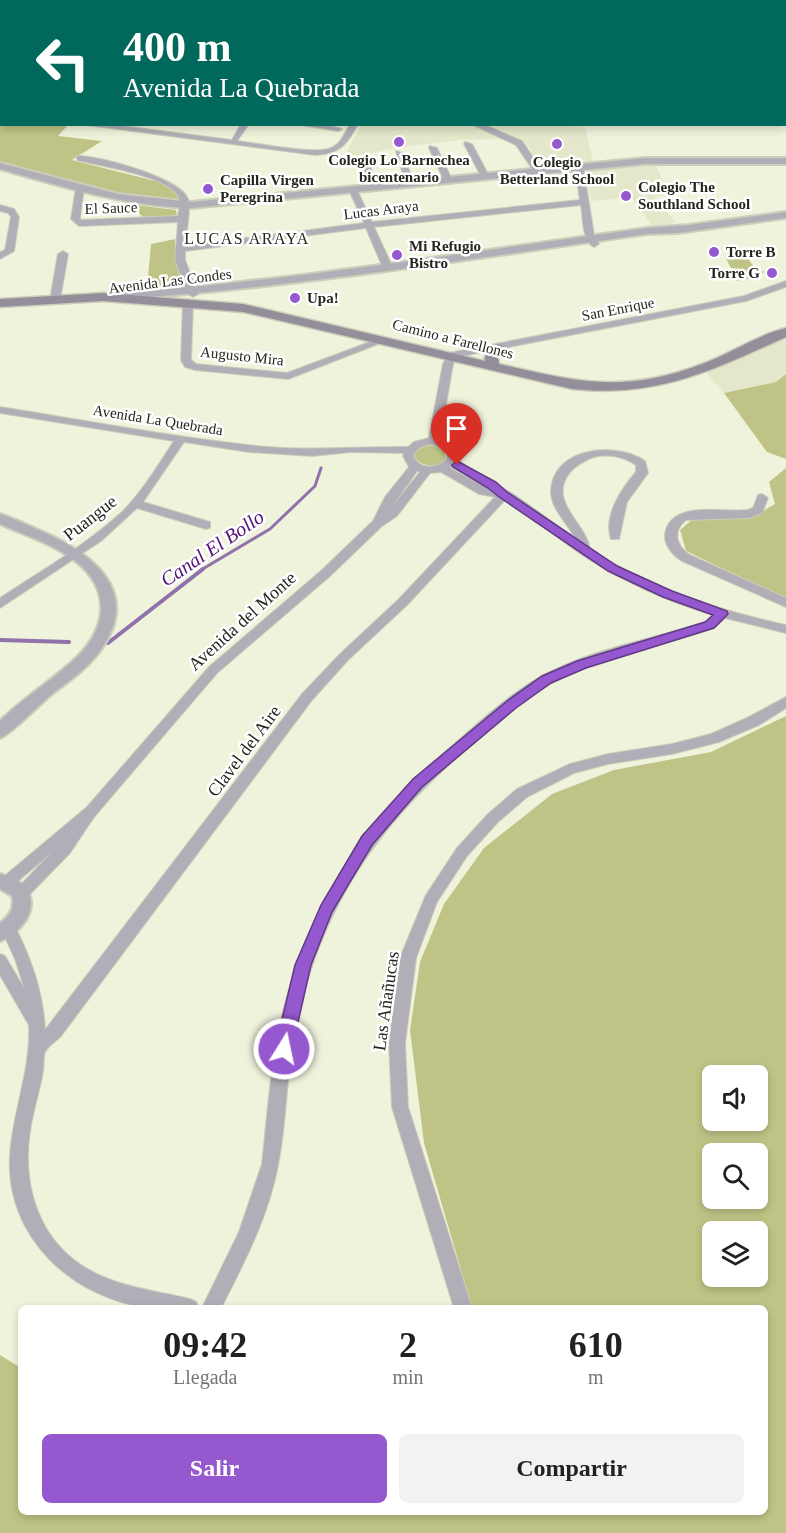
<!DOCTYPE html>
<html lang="es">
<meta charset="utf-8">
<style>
:root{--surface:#fff;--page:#f2f2f2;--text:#202124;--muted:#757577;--accent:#9658cf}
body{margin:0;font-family:"Times New Roman",serif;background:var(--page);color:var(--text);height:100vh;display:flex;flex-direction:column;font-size:22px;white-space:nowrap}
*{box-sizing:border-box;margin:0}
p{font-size:20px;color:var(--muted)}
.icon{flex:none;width:33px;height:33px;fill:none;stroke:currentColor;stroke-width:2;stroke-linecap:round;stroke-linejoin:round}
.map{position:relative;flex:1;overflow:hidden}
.side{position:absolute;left:18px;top:1305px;width:750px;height:210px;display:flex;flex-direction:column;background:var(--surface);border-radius:9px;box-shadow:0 3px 9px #0003}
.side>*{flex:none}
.top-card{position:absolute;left:0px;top:0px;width:786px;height:126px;box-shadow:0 3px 9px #0003;background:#00695c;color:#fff;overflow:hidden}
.fabs{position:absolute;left:702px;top:1065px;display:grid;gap:12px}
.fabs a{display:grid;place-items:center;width:66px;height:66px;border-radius:9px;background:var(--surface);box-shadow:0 3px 9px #0003;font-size:30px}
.pin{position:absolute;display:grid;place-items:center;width:51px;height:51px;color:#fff;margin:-62px -26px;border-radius:50% 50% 50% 0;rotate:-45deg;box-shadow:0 0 6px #0007}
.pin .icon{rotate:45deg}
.me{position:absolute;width:66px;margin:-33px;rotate:10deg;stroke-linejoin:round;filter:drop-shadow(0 0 4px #0008)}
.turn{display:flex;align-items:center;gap:21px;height:126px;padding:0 24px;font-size:27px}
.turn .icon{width:78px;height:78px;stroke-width:2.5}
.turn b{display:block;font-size:42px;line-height:51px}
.eta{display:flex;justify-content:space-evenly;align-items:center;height:102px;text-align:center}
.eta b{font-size:36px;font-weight:600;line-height:42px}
.button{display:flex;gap:12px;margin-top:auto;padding:12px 24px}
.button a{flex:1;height:69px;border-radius:9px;background:var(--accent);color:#fff;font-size:24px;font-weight:600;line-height:69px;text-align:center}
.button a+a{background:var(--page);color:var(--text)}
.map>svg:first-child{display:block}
.built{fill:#e4e7c9}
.green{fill:#bfc486;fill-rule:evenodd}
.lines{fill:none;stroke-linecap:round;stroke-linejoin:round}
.stream-far2{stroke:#8f72ab;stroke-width:2}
.stream-far1{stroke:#8f72ab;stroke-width:3}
.stream{stroke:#8f72ab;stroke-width:4}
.minor-casing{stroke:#cbceba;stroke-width:2}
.tertiary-casing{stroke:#cbceba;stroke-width:4}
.secondary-casing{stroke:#cbceba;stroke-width:3}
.minor{fill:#b2aeb7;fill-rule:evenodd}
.tertiary{fill:#b2aeb7;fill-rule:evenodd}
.secondary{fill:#948e9b;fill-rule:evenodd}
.route{fill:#9658cf;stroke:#623987;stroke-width:1.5}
.poi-dot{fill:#9658cf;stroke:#fff;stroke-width:2}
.labels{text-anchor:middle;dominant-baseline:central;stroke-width:5;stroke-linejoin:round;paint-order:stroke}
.far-poi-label{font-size:15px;font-weight:bold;fill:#25261e;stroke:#fff;text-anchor:start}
.far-street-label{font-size:15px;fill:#25261e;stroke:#fff}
.far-neighbourhood-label{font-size:16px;letter-spacing:1.5px;fill:#25261e;stroke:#fff}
.street-label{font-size:18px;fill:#25261e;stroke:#fff}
.water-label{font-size:20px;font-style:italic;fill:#50157b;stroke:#fff}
</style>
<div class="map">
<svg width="786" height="1533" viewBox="0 0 786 1533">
<rect width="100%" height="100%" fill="#f0f3dc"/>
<!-- built -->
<g class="built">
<path d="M510 124 585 127 593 161 540 166 527 145 514 136 493 127Z"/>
<path d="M361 125H468L506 139 458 140 390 149 343 159Z"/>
<path d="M656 166 669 195 655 197 676 223 653 226 631 197 591 201 586 170Z"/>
<path d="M786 339V374L776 382 724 393 704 370Z"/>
</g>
<!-- green -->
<g class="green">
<path d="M415 0H786V72L784 2Z"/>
<path d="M0 117 2 124 67 126 58 136 102 141 72 160 159 182 177 193 179 200 136 199 0 162Z"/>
<path d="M127 204 176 210 177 217 146 219Z"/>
<path d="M175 239V261L187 287 147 290 151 244Z"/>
<path d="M749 254V260L757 271 767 272 747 275 749 279 735 281 732 276 735 275 725 257Z"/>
<path d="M786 374V459L767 452 724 393 776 382Z"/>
<path d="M425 445 437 446 444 449 446 460C436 468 424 467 415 459L414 453Z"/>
<path d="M786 468V599L686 551 680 530 694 518 749 519 775 504 769 482Z"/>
<path d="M786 716V1533H0V1355L21 1368V1512H765V1308H472L424 1143 410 1030 420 962 444 904 484 848 552 794 614 770 711 752ZM712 1076H758V1120H712ZM712 1154H758V1198H712ZM712 1232H758V1276H712Z"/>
</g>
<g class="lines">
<!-- stream-far2 -->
<path class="stream-far2" d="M378 0 381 2"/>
<!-- stream-far1 -->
<path class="stream-far1" d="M201 570 270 529 315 486 321 468"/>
<!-- stream -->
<g class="stream">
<path d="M0 640 69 642"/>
<path d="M108 643 203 569"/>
</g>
<!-- minor casing -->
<g class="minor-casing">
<g id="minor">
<path d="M54 0 67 2H55Z"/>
<path d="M106 0H113L105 2Z"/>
<path d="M129 0H136L128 2Z"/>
<path d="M167 0H174L166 2Z"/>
<path d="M199 0H207L208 2H200Z"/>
<rect x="309" y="0" width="6" height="2"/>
<rect x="0" y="59" width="2" height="4"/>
<rect x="0" y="112" width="2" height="4"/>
<path d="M79 124H106L232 140 241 124H249L237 141C257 143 318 156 333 147 341 143 345 133 350 124H358C347 145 339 154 315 155Z"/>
<path d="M296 124H322L342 129 338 131Z"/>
<path d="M471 124H483L522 141 542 171 535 173 516 145Z"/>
<path d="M465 142 472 144 489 176 488 178 481 176 464 144Z"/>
<path d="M430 146 437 148 452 180 451 182 444 180 429 148Z"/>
<path d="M396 151 403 153 414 184 413 186 406 184Z"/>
<path d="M77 156C97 155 181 178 188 199 191 212 186 232 185 246L364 223 349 190 353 187 357 190 372 222 580 200 575 166 579 163 583 166 594 235 599 244 594 247C582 240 583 218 581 205L374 227 393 268 388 271 383 268 366 228 185 251V260L198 294 193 297 188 294 175 260 178 222 79 226 71 219 76 188 80 185 84 188 80 218 81 220 178 216C179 209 182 200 176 193 161 175 100 166 77 160Z"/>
<path d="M364 158 368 161 378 187 377 189 370 187 360 161Z"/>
<path d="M0 205 14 209 19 217 14 251 0 259V252L5 250 11 217 8 213 0 211Z"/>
<path d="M63 251 68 254 60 300 55 303 50 300 58 254Z"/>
<path d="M786 281V287L746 301 457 357 453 364 440 439 455 447 457 460 516 496 575 538C568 524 552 510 551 493 551 447 615 441 645 461L648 473 627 502 619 539H611C603 516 622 488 636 472V465C622 456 607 453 591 458 582 462 571 468 566 478 552 505 586 524 590 549 649 588 717 610 786 625V633L725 618 714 628C664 645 610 654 563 677 532 692 507 714 482 736 383 817 321 902 295 1029 286 1074 287 1120 278 1165 269 1215 244 1263 221 1308H202L239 1232 262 1164C267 1119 270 1073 279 1029 304 912 362 823 453 745 484 718 517 687 554 670 602 647 656 638 706 622L713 615C669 602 626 583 587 558 560 540 533 518 505 500L407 605 348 660 312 700 61 1036C56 1041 47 1047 45 1052 43 1057 44 1065 43 1071 41 1084 37 1097 34 1111 17 1178 35 1250 106 1278 132 1289 162 1292 190 1299L196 1302 199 1308C183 1308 165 1310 149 1308 72 1298 5 1237 10 1155 13 1111 31 1070 29 1025L0 975V954L5 956 25 990 15 959 1 928 3 923 8 922 13 923C31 958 43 991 45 1030L302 694 340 654 399 599 495 497 479 494 441 472 430 473 397 516 382 526 330 576 217 673 94 817 70 853 26 898 21 900 16 898 14 894 16 890 52 852 11 887 6 889 1 887V879L87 807 209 667 322 570 373 521 385 497 409 467 403 456 404 453 351 452 312 456 249 452 184 442 143 502 210 522V528L206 529 137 508 101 541 0 608V598C41 571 86 545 122 512 143 491 158 465 174 441L0 413V407C83 420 165 436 248 445 301 452 354 446 408 447L414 442 429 438 443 364 449 353 744 296ZM432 444 446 451 447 459C438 468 420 471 413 456 417 447 424 445 432 444ZM452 467 487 488 450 468ZM417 471 420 472 391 508Z"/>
<path d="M188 299 193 302 191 360 196 364 287 373 383 337 391 339 288 379 195 370 185 367 181 360 183 302Z"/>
<path d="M762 494 768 498 762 513 749 518 686 520C672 531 676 546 690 555L786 598V607L682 561C673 555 664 546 665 534 671 499 722 513 747 510L753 508 758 495Z"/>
<path d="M786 697V708L759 725 719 742 672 754 608 764 574 773 527 797 498 822 467 856 437 902 416 958 405 1043 408 1107 472 1308H454L392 1107 389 1043 400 958 426 895 457 848 488 814 517 789 570 764 608 754 672 744 711 734 749 717Z"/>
</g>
</g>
<!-- tertiary casing -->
<g class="tertiary-casing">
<g id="tertiary">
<path d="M211 0H222L223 2H212Z"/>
<rect x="784" y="72" width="2" height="6"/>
<path d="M645 158H786V164H645L191 208C125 206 63 187 0 169V163L118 194 191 202Z"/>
<path d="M786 212V218L678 233 647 234C469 259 290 288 110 300L104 297 110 294C290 281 469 252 647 228L689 225Z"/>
<path d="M0 514C12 518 23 523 34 528 90 551 147 591 97 655 84 671 68 682 52 694 41 703 9 736 0 738V721L3 718C26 696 54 679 77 657 90 644 100 629 101 610 103 559 38 541 0 524Z"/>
<path d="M0 874C8 876 16 878 22 884 44 904 22 933 0 941V923C10 916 15 908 12 896L0 889Z"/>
</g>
</g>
<!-- secondary casing -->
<g class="secondary-casing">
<path id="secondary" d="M103 293 243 304 485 361C483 354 493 346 499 344L506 348 498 357 499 364C577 382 624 394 702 364 730 354 757 335 786 328V337C711 371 656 398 572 389L243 312 103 301 0 307V299Z"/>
</g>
<!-- minor -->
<use href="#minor" class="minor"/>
<!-- tertiary -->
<use href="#tertiary" class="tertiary"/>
<!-- secondary -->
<use href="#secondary" class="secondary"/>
</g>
<!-- route -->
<path class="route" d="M457 461 496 482 507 492 617 566 672 591 727 611 728 614 714 628 586 668 551 683 516 708 422 787 372 845 332 912 311 965 292 1049 289 1055 284 1057 278 1055 275 1049 295 965 321 905 362 836 413 779 507 701 542 676 577 661 705 622 713 615 663 597 608 571 499 497 488 488 453 467 452 465Z"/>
<!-- markers -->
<g class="poi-dot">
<circle cx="399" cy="142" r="6"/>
<circle cx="557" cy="144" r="6"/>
<circle cx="208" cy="189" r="6"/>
<circle cx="626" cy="196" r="6"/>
<circle cx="714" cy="252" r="6"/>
<circle cx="397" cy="255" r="6"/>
<circle cx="772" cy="273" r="6"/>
<circle cx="295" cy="298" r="6"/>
</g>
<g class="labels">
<!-- far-poi labels -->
<g class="far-poi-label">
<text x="399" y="160" text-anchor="middle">Colegio Lo Barnechea<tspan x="399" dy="17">bicentenario</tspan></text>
<text x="557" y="162" text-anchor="middle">Colegio<tspan x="557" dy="17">Betterland School</tspan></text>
<text x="220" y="180">Capilla Virgen<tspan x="220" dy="17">Peregrina</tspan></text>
<text x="638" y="187">Colegio The<tspan x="638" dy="17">Southland School</tspan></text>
<text x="409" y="246">Mi Refugio<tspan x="409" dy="17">Bistro</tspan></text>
<text x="726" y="252">Torre B</text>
<text x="760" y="273" text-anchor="end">Torre G</text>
<text x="307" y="298">Upa!</text>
</g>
<!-- far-street labels -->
<g class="far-street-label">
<text transform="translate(111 208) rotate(-2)">El Sauce</text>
<text transform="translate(381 210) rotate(-7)">Lucas Araya</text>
<text transform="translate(170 281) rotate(-7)">Avenida Las Condes</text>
<text transform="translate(618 309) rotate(-11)">San Enrique</text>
<text transform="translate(453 339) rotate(14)">Camino a Farellones</text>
<text transform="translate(242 356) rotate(6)">Augusto Mira</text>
<text transform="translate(158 420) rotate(9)">Avenida La Quebrada</text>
</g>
<!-- far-neighbourhood labels -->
<g class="far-neighbourhood-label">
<text x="247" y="238">LUCAS ARAYA</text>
</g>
<!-- street labels -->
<g class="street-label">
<text transform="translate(90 518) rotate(-38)">Puangue</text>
<text transform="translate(242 621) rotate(-42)">Avenida del Monte</text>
<text transform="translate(244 751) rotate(-53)">Clavel del Aire</text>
<text transform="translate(386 1001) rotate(-82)">Las Añañucas</text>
</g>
<!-- water labels -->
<g class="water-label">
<text transform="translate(212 548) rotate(-34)">Canal El Bollo</text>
</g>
</g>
</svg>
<div class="fabs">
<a><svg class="icon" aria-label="sound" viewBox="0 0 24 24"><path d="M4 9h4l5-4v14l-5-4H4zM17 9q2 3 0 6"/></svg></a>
<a><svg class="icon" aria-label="search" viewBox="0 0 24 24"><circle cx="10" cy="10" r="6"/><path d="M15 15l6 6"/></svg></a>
<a><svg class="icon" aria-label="layers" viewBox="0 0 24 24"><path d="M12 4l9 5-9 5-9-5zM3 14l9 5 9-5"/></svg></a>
</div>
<div class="pin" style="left:457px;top:465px;background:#d93025"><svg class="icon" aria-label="arrive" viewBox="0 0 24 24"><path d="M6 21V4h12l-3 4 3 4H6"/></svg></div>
<svg class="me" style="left:284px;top:1049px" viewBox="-20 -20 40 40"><circle r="17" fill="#9658cf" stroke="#fff" stroke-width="3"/><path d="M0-11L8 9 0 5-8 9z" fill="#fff"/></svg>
<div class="top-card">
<div class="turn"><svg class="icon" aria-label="left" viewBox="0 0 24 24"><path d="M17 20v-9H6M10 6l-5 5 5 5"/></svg><div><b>400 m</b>Avenida La Quebrada</div></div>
</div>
<section class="side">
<div class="eta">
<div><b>09:42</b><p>Llegada</p></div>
<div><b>2</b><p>min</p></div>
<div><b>610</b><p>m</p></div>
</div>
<div class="button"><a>Salir</a><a>Compartir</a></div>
</section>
</div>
